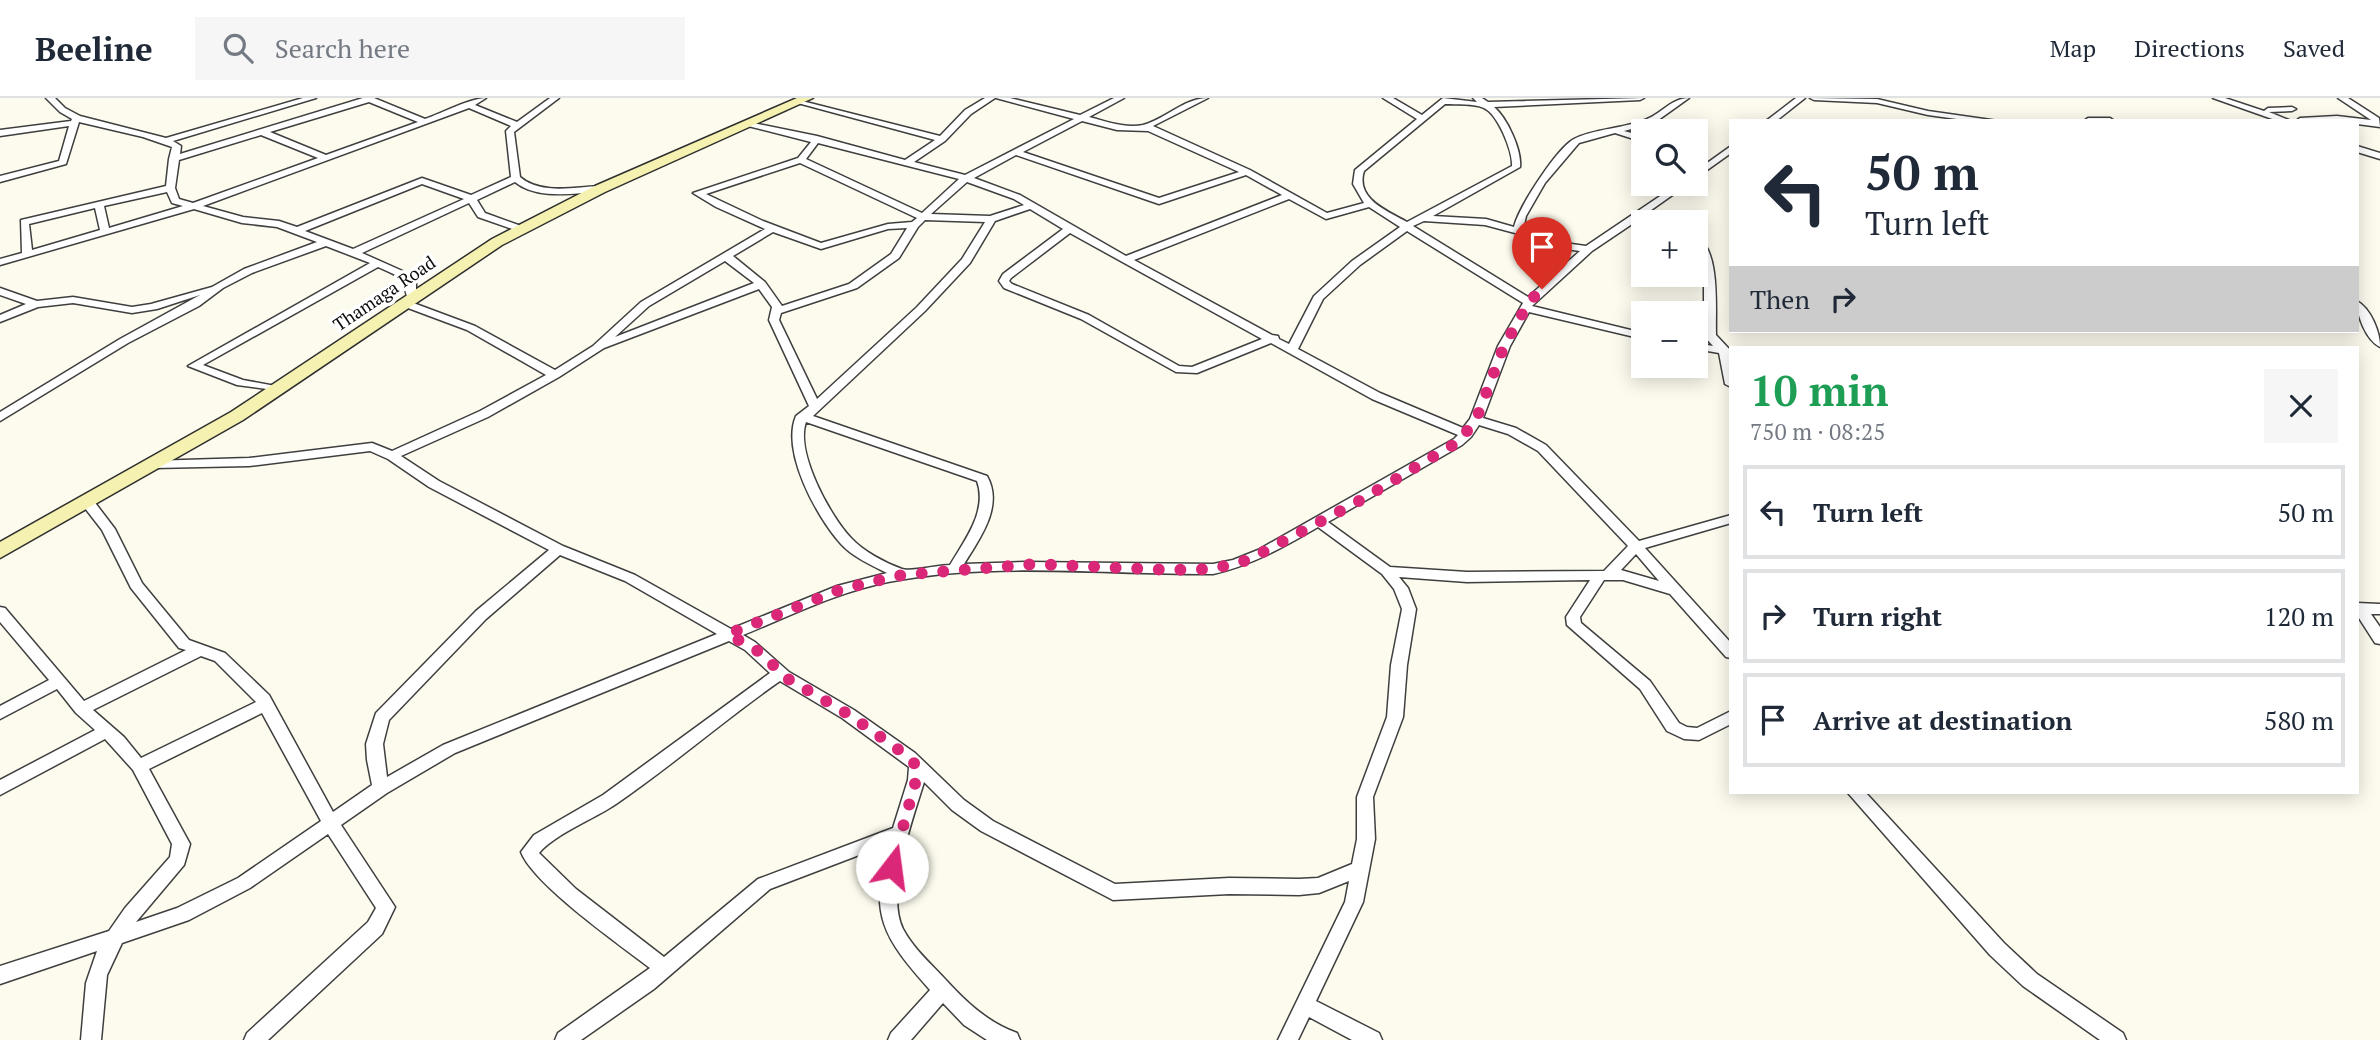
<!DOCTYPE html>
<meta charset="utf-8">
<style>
:root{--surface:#fff;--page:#f6f6f7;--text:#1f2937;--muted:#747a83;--line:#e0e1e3}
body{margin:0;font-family:"PT Serif",serif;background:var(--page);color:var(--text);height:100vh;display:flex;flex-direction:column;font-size:26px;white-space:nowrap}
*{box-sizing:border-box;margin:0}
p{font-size:23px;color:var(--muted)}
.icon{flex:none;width:38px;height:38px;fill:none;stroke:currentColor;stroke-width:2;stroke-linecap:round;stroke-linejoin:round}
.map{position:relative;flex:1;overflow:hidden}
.details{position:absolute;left:1729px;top:248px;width:630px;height:448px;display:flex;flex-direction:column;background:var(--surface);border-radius:0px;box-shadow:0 4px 18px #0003}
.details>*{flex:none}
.guide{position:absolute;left:1729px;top:21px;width:630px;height:214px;border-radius:0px;box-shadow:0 4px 18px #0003;background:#fff;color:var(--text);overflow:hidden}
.fabs{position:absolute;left:1631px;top:21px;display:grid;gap:14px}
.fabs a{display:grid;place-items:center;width:77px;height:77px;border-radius:0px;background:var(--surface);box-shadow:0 4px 18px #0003;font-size:35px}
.pin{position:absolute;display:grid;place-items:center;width:60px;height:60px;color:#fff;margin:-72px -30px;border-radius:50% 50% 50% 0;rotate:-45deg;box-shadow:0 0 7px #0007}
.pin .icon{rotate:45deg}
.me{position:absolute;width:77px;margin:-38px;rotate:15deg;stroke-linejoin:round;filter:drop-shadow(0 0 5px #0008)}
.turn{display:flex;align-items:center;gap:24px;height:147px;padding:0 21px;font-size:32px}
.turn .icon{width:91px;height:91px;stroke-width:2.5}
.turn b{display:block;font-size:49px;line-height:60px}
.then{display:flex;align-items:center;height:66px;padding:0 21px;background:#0003;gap:14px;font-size:26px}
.round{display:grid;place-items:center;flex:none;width:74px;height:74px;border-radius:0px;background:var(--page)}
.head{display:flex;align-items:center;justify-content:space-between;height:119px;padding:0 21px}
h1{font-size:42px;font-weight:800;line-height:52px;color:#1e9e55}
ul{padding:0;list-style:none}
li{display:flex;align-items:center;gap:21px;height:94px;margin:0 14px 10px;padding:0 7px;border:4px solid var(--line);border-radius:0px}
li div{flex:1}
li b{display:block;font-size:26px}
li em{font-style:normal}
header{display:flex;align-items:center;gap:42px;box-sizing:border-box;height:98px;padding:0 35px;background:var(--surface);border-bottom:2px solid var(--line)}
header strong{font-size:33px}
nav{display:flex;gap:38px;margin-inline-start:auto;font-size:24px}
.search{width:490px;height:63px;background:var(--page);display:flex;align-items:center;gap:18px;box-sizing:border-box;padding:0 24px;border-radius:0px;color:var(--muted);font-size:26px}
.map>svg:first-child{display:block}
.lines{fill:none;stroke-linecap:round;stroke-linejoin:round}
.minor-casing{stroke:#3f3f3f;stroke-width:3}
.secondary-casing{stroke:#2e2e2e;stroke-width:3}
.minor{fill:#fff;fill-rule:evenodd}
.secondary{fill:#f5f1b1;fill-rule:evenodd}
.route{stroke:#db2777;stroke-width:12;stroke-dasharray:0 21.6}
.labels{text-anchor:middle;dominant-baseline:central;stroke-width:7;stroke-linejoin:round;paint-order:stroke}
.far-street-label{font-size:18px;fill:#0c0c0c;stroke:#fff}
</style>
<header>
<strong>Beeline</strong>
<div class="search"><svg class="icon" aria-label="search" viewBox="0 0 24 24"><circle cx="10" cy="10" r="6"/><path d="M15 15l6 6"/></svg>Search here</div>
<nav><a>Map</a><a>Directions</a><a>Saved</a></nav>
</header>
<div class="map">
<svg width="2380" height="942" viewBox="0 0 2380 942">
<rect width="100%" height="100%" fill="#fdfbee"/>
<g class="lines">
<!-- minor casing -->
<g class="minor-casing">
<g id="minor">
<path d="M46 0H55L65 10 80 18 166 40 303 0H316L173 43 181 48 180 56 363 0H374L425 21C442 15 471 0 486 0L475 7 517 24 550 0H559L514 34 520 79C541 97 575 89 600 88L605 91 600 94C574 95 537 102 515 84L477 102 485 115 524 129V133H518L478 119 469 105 362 155 407 175 416 185V201H408C400 176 404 181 378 169L203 267 243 282 281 289V293L237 287 188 268 370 165 326 148 252 175 223 190 199 208 128 245 0 323V314L120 241 200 197 157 211 132 215 73 205 38 209 0 224V217L26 206 0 197V190L37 203 73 199 132 209 151 206 212 189 244 171 317 144 277 129 242 125 194 111 0 167V161L22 155 21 122 166 88 169 61 172 49 143 39 79 24 66 66 0 84V78L59 63 69 28 0 38V32L71 23 72 21 60 14ZM369 4 418 24 326 57 270 34ZM469 10 511 28 506 33 511 79 471 97 422 80 297 129 279 123 243 119 203 108ZM261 37 318 60 193 105 179 101 175 90 179 62ZM422 86 464 101 353 151 305 133ZM167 94 172 105 183 108 109 130 104 108ZM95 110 100 132 32 152 29 126Z"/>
<path d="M985 0H995L971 16 945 43 914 64 965 77 1074 21 996 0H1010L1080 17 1114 0H1124L1089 19C1105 23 1126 31 1143 27 1166 21 1184 0 1208 0L1153 28 1250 72 1327 115 1364 105 1353 86 1355 72 1417 21 1383 0H1393L1422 17 1443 0 1477 4 1473 0H1482L1488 4 1644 0 1640 2 1494 9C1507 20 1522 52 1520 69L1433 118 1486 121 1514 129C1518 110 1557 50 1574 41 1592 31 1627 30 1647 21 1662 15 1672 0 1689 0L1654 25 1624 33 1643 38V44L1615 35 1579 45 1545 85 1526 118 1523 132 1542 142 1586 148 1678 86H1688L1647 115 1670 124H1656L1641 120 1592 153 1532 208 1643 235V241L1529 214 1510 248 1483 320 1516 330 1546 347 1639 443 1731 417V425L1645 450 1731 545V560L1726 559 1670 496 1623 482H1604L1580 519 1581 525 1650 583 1679 625 1687 629 1697 630 1731 613V626L1699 642 1684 641 1667 633 1640 591 1567 527 1566 519 1590 482 1467 484 1399 479 1408 490 1416 511 1407 567 1403 619 1373 699 1375 741 1363 804 1316 903 1379 935 1382 942H1352L1309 919 1298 942H1278L1345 804 1349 783 1319 795 1299 797 1229 796 1113 802 981 733 952 712 924 684C913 721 885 794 903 831 913 850 930 865 945 881 966 904 987 924 1017 935L1020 942H987L964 927 943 905 911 942H888L891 935 930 892C883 839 869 818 888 746L770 791 654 891 581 942H555L558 935 650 870C620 847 533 786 521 754L534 737 603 697 770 575 745 552 729 543 455 655 387 695 341 727 395 809 382 836 268 942H244L247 935 368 824 376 810 328 736 250 790 189 822 122 845 107 877 101 942H81L86 885 97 853 0 886V868L109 833 125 810 170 759 172 746 133 672 105 641 0 697V682L95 632 76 615 57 591 0 621V608L49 582 0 524V509L5 510 84 603 186 552 179 550 131 490 102 432 81 405 83 402H93L115 431 142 485 189 542 225 555 269 597 333 714 372 687 367 662 366 646 376 615 476 513 549 452 429 389 388 361 370 353 249 368 154 370 148 366 150 363 249 360 372 345 392 353 480 313 546 277 467 232 400 207V203H408L475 228 555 272 593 248 641 204 765 131 716 109 693 95 798 60 811 44 748 28V24L817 38 905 62 935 42 794 4 798 2 940 38 965 12ZM1445 6C1456 7 1474 5 1484 10 1498 16 1513 54 1512 68L1407 124C1388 113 1355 101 1364 73ZM1082 23 1117 32 1148 33 1239 74 1159 100 1023 54ZM818 45 959 81 922 115 806 61ZM1016 57 1159 106 1246 77 1282 97 1126 158 1020 97 974 80ZM800 65 917 120 912 124 888 126 821 145 763 123 706 96ZM967 84 1014 101 1024 107 990 118 931 116ZM1289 101 1326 121 1369 109 1400 129 1352 163 1314 198 1289 246 1279 241 1278 238 1272 237 1134 162ZM1030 111 1063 131 1003 176 999 183 1004 190 1081 221 1176 274 1197 275 1271 245 1372 301 1458 337 1454 341 1258 452 1233 462 1213 466 1026 464 964 466C980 440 1004 408 987 378L813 318 925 213 970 165 995 123ZM925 122 985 124 962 161 917 209 817 301 779 222 781 215 857 190 899 160 918 129ZM1424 123 1485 127 1515 135 1536 147 1580 153 1528 199 1413 128ZM907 130 891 156 849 186 782 208 765 184 733 158 773 134 821 151 888 131ZM1407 133 1523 205 1498 248 1470 321 1463 330 1380 295 1298 251 1323 201 1360 167ZM1070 135 1262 241 1192 269 1179 268 1089 217 1012 186 1009 183 1011 180ZM725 163 754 185 615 239 649 208ZM759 191 772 209 769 222 809 308 796 318C781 353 816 418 841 446 853 459 871 467 887 475L837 488 731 531 635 477 563 448 439 383 401 358 488 319 559 279 604 250ZM806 324 977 383C988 413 964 443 950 467 938 467 911 474 902 471 885 465 863 453 851 440 830 418 795 354 806 324ZM1479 327 1508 336 1538 353 1628 448 1604 473 1467 474 1390 469 1328 424 1462 347 1471 339ZM1318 429 1382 476 1394 491 1402 511 1391 567 1387 619 1357 699V741L1352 766 1318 780 1299 781 1229 780 1115 786 993 723 964 702 915 655 854 612 789 574 755 544 743 537C790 518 837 494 888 484 994 463 1105 477 1213 476 1252 467 1284 449 1318 429ZM1636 456 1659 483 1621 472ZM560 457 625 483 717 536 443 647 387 679 383 646 389 622 486 521ZM201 558 215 563 256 604 141 660 124 639 93 612ZM780 583 842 620 909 669 908 682 893 730 758 781 664 859 576 791 539 755C555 736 594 721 616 706 673 667 724 622 780 583ZM262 615 321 723 238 780 177 810 136 824 184 767 190 746 149 671Z"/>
<path d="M1796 0H1805L1776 23H1766Z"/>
<path d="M1810 0 1877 1 1928 13 1998 23H1971L1928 17 1877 5 1814 2Z"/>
<path d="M2213 0H2225L2264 13 2268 10 2292 9 2296 11 2292 13 2269 14 2291 23H2278Z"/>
<path d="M2338 0H2348L2379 20 2380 29 2357 26V23H2296L2300 20 2337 18 2371 22Z"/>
<path d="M2088 20H2110L2114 23H2084Z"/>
<path d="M1731 48V55L1696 80V73Z"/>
<path d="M2357 48 2380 55V61L2357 54Z"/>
<path d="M1696 138C1721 151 1715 213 1716 237L1731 253V289L1725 286 1719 255 1696 251V245L1713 248 1704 238V176L1696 149Z"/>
<path d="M2357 203C2371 211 2380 234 2380 249 2366 242 2357 218 2357 203Z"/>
<path d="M2357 505 2380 506V516H2371L2380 529V546L2375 545 2357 517Z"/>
<path d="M1848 695H1866L2004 845 2037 876 2123 935 2126 942H2100L2023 888 1990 857Z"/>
</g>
</g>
<!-- secondary casing -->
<g class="secondary-casing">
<path id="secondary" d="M797 0H813L605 94 502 147 243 322 0 460V444L231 314 492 141 595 88Z"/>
</g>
<!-- minor -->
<use href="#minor" class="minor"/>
<!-- secondary -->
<use href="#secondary" class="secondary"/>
</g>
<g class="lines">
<!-- route -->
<path class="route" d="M892 769 916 682 917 669 909 659 848 616 783 578 763 556 728 536 842 491 902 477 1035 466 1168 472 1213 471 1248 462 1359 403 1458 344 1476 322 1504 248 1529 204 1542 191"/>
</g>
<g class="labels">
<!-- far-street labels -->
<g class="far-street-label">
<text transform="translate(384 195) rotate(-34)">Thamaga Road</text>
</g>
</g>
</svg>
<div class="fabs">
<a><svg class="icon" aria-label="search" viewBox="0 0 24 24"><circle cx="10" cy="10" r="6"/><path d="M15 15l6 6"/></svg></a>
<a>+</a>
<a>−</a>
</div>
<div class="pin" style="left:1542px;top:191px;background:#d93025"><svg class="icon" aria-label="arrive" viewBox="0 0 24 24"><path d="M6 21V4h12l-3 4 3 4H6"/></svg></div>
<svg class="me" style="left:892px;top:769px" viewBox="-20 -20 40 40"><circle r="19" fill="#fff"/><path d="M0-13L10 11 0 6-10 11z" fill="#db2777"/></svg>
<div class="guide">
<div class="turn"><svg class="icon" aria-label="left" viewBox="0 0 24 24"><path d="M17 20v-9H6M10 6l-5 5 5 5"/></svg><div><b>50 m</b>Turn left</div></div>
<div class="then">Then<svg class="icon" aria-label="right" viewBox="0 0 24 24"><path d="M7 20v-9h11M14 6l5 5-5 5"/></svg></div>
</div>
<section class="details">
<div class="head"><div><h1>10 min</h1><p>750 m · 08:25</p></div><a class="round"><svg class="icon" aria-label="close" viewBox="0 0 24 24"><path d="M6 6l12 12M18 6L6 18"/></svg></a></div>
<ul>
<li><svg class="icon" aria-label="left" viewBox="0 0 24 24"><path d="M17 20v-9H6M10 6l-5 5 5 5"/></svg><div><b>Turn left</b></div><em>50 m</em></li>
<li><svg class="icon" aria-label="right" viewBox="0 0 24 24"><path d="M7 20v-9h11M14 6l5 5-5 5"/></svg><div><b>Turn right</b></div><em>120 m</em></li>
<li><svg class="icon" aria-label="arrive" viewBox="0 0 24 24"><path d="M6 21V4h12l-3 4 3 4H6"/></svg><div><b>Arrive at destination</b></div><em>580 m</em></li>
</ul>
</section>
</div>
